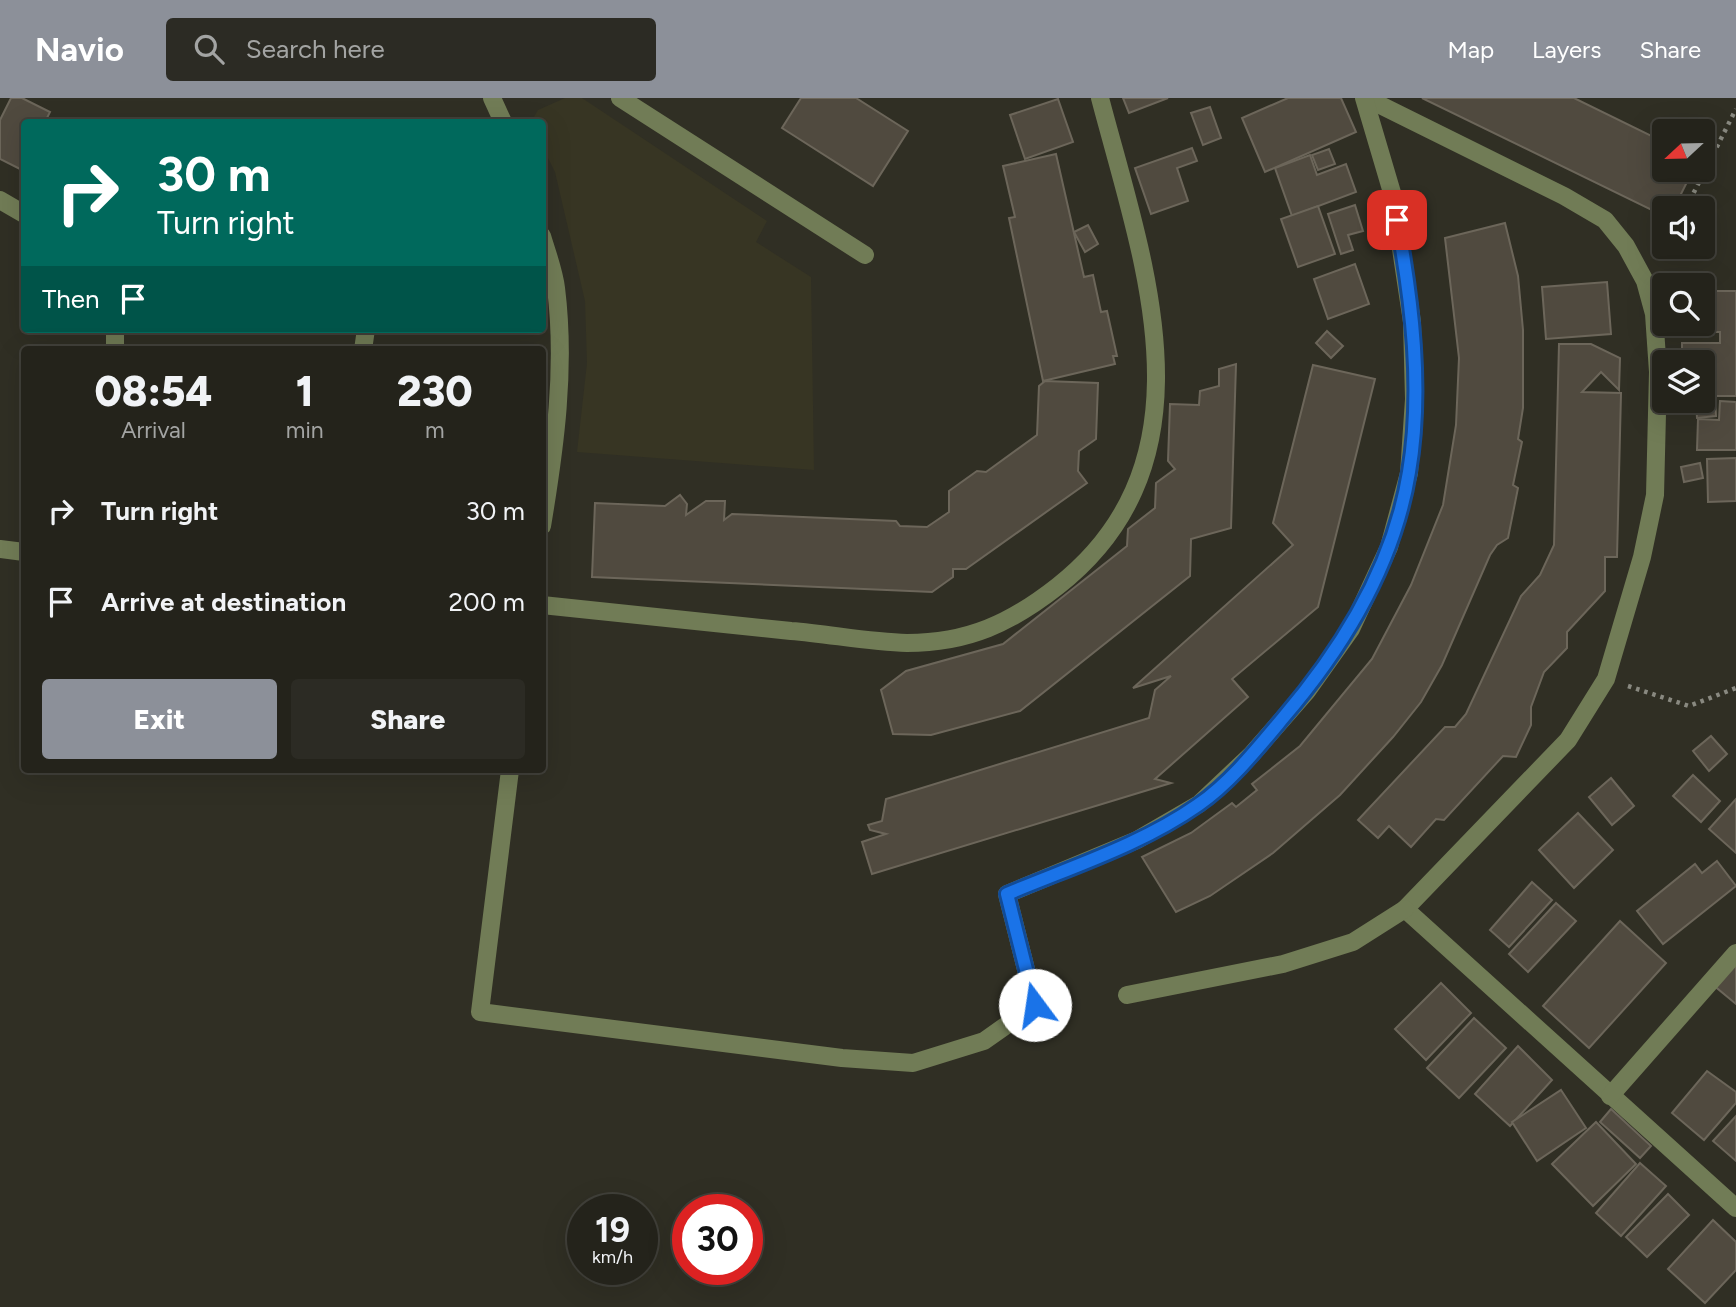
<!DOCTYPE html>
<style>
:root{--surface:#24231b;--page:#2c2b24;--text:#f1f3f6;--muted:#a3a4a3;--line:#41403a;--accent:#8c9099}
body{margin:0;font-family:Figtree,sans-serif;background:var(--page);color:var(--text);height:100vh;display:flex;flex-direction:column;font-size:26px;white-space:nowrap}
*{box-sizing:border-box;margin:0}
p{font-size:23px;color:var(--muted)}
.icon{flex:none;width:38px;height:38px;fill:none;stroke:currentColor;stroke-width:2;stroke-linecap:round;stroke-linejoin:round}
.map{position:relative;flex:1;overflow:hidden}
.side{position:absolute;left:21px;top:248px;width:525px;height:427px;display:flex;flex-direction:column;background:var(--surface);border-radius:7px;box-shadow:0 7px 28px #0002,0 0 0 2px var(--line)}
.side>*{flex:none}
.hud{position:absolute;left:21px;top:21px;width:525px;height:214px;border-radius:7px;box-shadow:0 7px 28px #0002,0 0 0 2px var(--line);background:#00695c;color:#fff;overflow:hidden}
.needle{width:46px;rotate:248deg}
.buttons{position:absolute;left:1652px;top:21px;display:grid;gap:14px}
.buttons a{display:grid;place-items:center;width:63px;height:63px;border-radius:7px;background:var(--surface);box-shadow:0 7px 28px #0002,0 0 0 2px var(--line);font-size:35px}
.speed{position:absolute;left:567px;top:1096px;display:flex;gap:14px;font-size:35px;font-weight:700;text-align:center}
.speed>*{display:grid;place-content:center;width:91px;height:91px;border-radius:50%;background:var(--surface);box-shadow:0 7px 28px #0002,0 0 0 2px var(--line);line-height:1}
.speed small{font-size:18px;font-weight:400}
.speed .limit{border:10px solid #d22;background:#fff;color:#111}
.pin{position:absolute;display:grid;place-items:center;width:60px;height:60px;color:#fff;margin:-30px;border-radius:14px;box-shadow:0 4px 10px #0006}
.me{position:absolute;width:77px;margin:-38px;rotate:346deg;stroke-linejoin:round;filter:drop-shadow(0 0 5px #0008)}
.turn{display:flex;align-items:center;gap:24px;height:147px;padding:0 21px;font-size:32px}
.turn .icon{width:91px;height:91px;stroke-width:2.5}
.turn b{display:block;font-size:49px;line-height:60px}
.then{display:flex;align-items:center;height:66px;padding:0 21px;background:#0003;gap:14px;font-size:26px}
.eta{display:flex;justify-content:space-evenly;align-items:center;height:119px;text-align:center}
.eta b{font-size:42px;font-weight:800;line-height:49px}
.cta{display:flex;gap:14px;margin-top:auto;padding:14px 21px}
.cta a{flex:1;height:80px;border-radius:7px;background:var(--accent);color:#fff;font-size:28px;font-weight:800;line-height:80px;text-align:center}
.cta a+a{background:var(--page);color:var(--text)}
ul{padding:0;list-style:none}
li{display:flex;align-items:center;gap:21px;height:91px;padding:0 21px}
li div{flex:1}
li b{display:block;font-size:26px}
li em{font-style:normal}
header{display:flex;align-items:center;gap:42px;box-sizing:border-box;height:98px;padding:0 35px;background:var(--accent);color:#fff}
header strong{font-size:33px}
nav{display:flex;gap:38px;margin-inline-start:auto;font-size:24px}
.search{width:490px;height:63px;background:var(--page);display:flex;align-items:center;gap:18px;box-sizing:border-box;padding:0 24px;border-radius:7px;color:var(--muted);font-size:26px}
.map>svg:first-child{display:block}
.built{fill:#373523}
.building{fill:#504a3f;stroke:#6c665a;stroke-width:2}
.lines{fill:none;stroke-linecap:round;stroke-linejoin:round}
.path{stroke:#898980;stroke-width:4.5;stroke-dasharray:3.5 5;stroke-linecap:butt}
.minor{stroke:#717c56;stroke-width:18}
.route-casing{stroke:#114b97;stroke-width:18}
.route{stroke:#1a73e8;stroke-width:12}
</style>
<header>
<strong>Navio</strong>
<div class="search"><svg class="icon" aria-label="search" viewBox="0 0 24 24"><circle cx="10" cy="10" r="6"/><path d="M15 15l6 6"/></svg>Search here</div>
<nav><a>Map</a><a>Layers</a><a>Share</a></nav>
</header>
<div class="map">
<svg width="1736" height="1209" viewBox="0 0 1736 1209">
<rect width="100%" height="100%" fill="#302f24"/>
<!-- built -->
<path class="built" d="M565 0H582L767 123 756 144 811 179 814 372 577 354 587 265 585 203 555 74 543 50 542 24H531L538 12Z"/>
<!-- building -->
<g class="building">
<path d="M11 0H22L50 14 45 24H24V66L22 72 0 61V22Z"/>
<path d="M801 0H856L908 33 873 88 782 30Z"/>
<path d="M1123 0H1168L1129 15Z"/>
<path d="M1288 0H1341L1356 34 1265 74 1242 20Z"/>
<path d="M1422 0H1574L1664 44V72H1693L1674 110H1664V118Z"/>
<path d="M1058 1 1073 44 1025 61 1010 17Z"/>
<path d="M1210 9 1221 40 1203 47 1191 15Z"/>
<path d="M1192 50 1197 63 1177 70 1188 103 1151 116 1135 70Z"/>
<path d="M1329 51 1335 66 1318 72 1312 57Z"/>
<path d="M1056 56 1084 179 1093 177 1101 214 1107 213 1117 258H1113L1115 266 1043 283 1009 120 1015 119 1003 68Z"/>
<path d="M1310 57 1317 77 1346 66 1356 94 1292 118 1275 70Z"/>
<path d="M1355 107 1363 133 1348 137 1353 152 1341 156 1328 116Z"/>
<path d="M1318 108 1335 156 1298 169 1281 121Z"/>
<path d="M1505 125 1518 178 1523 232V310L1518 341 1522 344 1513 387 1518 390 1508 440 1497 447 1490 457 1442 567 1421 604 1393 639 1340 697 1273 755 1210 798 1176 814 1142 759 1191 735 1232 705 1236 709 1257 692 1252 686 1300 648 1372 561 1411 487 1443 407 1456 327 1459 260 1445 140Z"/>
<path d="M1088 127 1098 146 1085 154 1074 134Z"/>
<path d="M1355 166 1369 206 1328 221 1314 181Z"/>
<path d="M1607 184 1611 236 1546 241 1542 189Z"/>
<path d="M1703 193H1736V298H1703V264H1682V245H1720V234H1695V226H1703Z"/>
<path d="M1327 233 1343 248 1331 260 1316 245Z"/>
<path d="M1559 246H1591L1620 260 1619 292 1601 274 1582 294 1621 295 1617 459H1605V493L1567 534V550L1544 574 1531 609V627L1516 659 1503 658 1444 722 1436 721 1411 749 1389 728 1378 740 1358 722 1445 629H1455L1466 616 1521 498 1540 477 1554 447Z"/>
<path d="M1236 266 1231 430 1191 441 1190 478 1020 613 931 637 893 636 881 592 906 573 1003 546 1127 448 1128 431 1155 410 1156 385 1175 371 1168 363 1170 306 1199 307 1200 293 1219 288V271Z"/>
<path d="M1313 267 1375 281 1318 509 1232 581 1248 599 1155 681 1171 685 872 776 862 744 886 736 870 732 868 727 882 723 886 701 1149 620 1155 592 1171 578 1133 590 1293 447 1273 425Z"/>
<path d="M1045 283 1098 285 1096 341 1079 353 1078 373 1087 385 966 471H953V479L932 494 592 479 595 405 665 408 680 397 687 406 686 417 706 403H725L724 422 732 416 896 423 900 428 927 429 949 414V393L977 373 986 374 1037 337 1039 288Z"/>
<path d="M1715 300 1716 318 1697 320 1696 303Z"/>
<path d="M1720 303 1736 304V352H1697L1698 321 1719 322Z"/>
<path d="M1736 360V403L1708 404 1707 361Z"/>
<path d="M1700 365 1703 380 1684 384 1681 369Z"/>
<path d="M1711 638 1727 656 1709 673 1693 653Z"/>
<path d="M1693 677 1720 703 1701 724 1673 698Z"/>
<path d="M1611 680 1634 708 1612 727 1589 699Z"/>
<path d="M1736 701V755L1709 731Z"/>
<path d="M1578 715 1613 752 1574 790 1539 752Z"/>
<path d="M1717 763 1736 788 1663 846 1637 813 1695 766 1702 775Z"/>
<path d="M1532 784 1552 802 1509 849 1490 832Z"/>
<path d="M1556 805 1576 823 1528 874 1509 856Z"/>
<path d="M1620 823 1666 865 1589 950 1543 908Z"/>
<path d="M1736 857V906L1712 886Z"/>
<path d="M1441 885 1471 915 1426 962 1395 931Z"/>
<path d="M1474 920 1506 950 1459 1000 1427 970Z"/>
<path d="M1518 948 1552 982 1510 1028 1475 996Z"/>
<path d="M1707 973 1736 994V1005L1704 1042 1672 1015Z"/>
<path d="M1561 992 1586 1030 1537 1063 1512 1024Z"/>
<path d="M1611 1011 1651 1048 1640 1060 1600 1024Z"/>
<path d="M1736 1018V1063L1713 1043Z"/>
<path d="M1596 1024 1636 1066 1593 1108 1552 1066Z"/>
<path d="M1640 1065 1666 1088 1621 1138 1596 1115Z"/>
<path d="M1668 1096 1689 1117 1647 1159 1626 1139Z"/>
<path d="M1713 1122 1736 1144V1172L1705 1205 1668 1171Z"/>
</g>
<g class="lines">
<!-- path -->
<g class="path">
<path d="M1686 110 1736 11"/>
<path d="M1628 588 1689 608 1736 590"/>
</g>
<!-- minor -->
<g class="minor">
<path d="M492 0 503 24"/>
<path d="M620 0 865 157"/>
<path d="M1366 0 1564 98 1605 122 1626 148 1645 183 1654 216 1658 274 1655 397 1642 459 1606 581 1568 642 1405 811 1736 1110"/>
<path d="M0 102 24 116"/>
<path d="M542 138C547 155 554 173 556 190 566 270 555 350 542 428"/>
<path d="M115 231V252"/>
<path d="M363 252 366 231"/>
<path d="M0 451 24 454"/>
<path d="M542 507C625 515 708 524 791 533 829 536 869 544 907 545 968 545 1011 525 1058 488 1219 361 1143 164 1100 0"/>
<path d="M510 672 480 914 842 960 913 965 984 943 1035 907 1007 796 1137 742 1199 706 1252 656 1307 593 1351 531 1389 449 1409 375 1414 301 1412 224 1393 98 1364 0"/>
<path d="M1127 897 1283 866 1353 844 1405 811"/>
<path d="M1610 998 1736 855"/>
</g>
</g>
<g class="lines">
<!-- route casing -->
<g class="route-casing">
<path id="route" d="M1035 907 1007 796C1071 769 1141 747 1198 707 1230 685 1258 650 1283 620 1343 550 1394 467 1409 374 1423 292 1412 203 1397 122"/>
</g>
<!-- route -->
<use href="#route" class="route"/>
</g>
</svg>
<div class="buttons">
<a><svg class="needle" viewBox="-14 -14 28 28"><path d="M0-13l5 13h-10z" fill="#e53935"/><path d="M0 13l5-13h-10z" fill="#a3a4a3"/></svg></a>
<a><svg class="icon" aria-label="sound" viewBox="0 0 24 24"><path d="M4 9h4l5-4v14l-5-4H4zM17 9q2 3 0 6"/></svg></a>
<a><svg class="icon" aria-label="search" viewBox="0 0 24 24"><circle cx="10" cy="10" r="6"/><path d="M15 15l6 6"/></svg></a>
<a><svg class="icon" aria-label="layers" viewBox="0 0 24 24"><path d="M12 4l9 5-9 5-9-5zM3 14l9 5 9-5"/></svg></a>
</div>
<div class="speed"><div>19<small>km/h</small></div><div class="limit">30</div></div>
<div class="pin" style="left:1397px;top:122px;background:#d93025"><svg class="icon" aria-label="arrive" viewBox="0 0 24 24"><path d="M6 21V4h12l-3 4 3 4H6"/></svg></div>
<svg class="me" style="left:1035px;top:907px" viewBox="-20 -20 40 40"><circle r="19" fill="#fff"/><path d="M0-13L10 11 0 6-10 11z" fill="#1a73e8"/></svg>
<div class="hud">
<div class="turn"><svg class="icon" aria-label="right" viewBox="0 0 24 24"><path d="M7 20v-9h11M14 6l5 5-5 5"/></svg><div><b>30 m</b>Turn right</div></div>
<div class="then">Then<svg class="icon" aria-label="arrive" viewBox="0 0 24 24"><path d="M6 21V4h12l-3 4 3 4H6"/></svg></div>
</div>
<section class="side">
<div class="eta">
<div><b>08:54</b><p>Arrival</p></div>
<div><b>1</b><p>min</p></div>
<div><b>230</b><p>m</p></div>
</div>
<ul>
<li><svg class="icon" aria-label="right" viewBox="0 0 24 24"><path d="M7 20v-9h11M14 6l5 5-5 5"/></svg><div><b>Turn right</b></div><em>30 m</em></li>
<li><svg class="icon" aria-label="arrive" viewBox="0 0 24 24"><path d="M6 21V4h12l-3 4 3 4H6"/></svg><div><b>Arrive at destination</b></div><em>200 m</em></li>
</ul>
<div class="cta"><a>Exit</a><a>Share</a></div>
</section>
</div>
